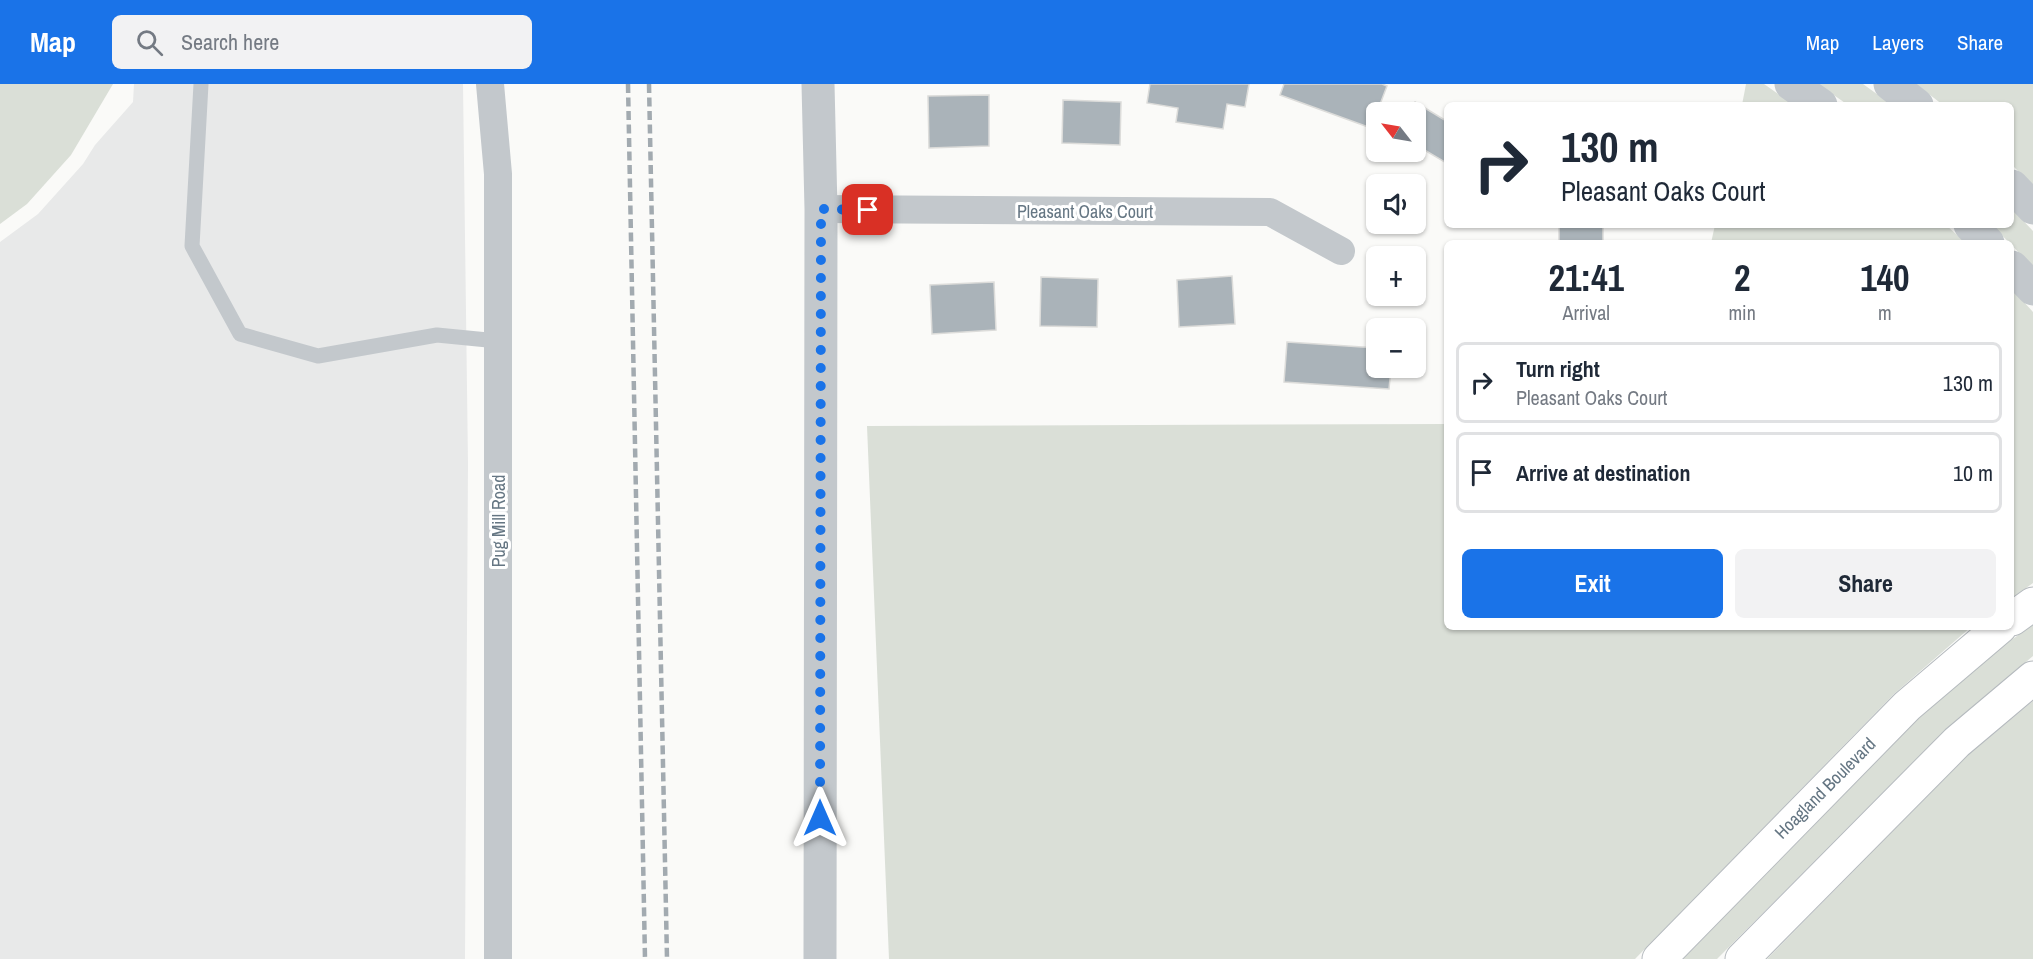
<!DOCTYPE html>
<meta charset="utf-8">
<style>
:root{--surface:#fff;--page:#f2f2f3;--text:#1f2937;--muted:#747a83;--line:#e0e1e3;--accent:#1a73e8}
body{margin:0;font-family:"Archivo Narrow",sans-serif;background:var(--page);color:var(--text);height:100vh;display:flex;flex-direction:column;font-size:22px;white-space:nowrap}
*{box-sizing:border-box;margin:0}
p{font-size:20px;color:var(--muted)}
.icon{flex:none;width:33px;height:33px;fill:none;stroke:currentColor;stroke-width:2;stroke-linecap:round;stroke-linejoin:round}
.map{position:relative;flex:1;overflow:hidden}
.side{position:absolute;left:1444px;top:156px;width:570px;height:390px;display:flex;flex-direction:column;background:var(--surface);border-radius:9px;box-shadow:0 2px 4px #0004}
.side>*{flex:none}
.hud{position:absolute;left:1444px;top:18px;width:570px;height:126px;border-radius:9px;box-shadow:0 2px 4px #0004;background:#fff;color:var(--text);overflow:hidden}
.needle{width:39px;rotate:301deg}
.buttons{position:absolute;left:1366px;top:18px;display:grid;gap:12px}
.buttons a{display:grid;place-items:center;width:60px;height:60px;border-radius:9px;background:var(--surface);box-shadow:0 2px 4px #0004;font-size:30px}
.pin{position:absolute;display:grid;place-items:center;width:51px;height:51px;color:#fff;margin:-26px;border-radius:12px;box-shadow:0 3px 9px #0006}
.me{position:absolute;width:66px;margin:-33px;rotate:0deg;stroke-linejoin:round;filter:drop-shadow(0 0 4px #0008)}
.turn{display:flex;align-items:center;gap:21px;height:126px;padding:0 18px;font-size:27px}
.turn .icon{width:78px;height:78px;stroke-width:2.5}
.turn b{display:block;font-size:42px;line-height:51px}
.eta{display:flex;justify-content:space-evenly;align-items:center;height:102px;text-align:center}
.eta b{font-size:36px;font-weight:800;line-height:42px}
.primary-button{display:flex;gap:12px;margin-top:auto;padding:12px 18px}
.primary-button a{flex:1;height:69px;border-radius:9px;background:var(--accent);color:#fff;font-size:24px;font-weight:800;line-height:69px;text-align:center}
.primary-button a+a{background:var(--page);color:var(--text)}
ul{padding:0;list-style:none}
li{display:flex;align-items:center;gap:18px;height:81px;margin:0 12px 9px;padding:0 6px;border:3px solid var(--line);border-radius:9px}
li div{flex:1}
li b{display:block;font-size:22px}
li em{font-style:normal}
header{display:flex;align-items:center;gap:36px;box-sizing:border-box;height:84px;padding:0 30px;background:var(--accent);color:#fff}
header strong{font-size:28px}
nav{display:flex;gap:33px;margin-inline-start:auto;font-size:21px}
.search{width:420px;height:54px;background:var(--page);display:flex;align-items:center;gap:15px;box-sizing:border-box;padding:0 21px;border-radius:9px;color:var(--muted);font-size:22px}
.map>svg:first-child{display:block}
.built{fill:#e8e9e9}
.green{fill:#dadfd7}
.building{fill:#aab3b9;stroke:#dcdcda;stroke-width:1.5}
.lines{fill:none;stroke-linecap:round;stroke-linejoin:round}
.primary-casing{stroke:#b5babe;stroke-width:35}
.service{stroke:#c3c8cc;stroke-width:15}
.minor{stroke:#c3c8cc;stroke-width:28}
.tertiary{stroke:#c3c8cc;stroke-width:33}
.primary{stroke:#fff;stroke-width:33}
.rail{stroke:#a2aab0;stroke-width:4.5;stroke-dasharray:9 4.5;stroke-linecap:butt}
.route{stroke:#1a73e8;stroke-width:10;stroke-dasharray:0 18}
.labels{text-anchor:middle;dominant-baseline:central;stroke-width:6;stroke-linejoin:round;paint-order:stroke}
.street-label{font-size:18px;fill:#657683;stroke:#fff}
</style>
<header>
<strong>Map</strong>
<div class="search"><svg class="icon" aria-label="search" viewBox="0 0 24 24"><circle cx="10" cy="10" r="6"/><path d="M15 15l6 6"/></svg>Search here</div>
<nav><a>Map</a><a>Layers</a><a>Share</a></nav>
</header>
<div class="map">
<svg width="2033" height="875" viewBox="0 0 2033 875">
<rect width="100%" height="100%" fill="#fafaf8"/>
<!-- built -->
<path class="built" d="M134 0H463L468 380 465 875H0V158L38 130 83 80 95 61 133 18Z"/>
<!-- green -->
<g class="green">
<path d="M0 0H113L71 71 27 120 0 140Z"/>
<path d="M1746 0H1764L1794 21H1742Z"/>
<path d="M1818 0H1863L1892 21H1848Z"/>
<path d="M1916 0H2033V102L2012 81V21H1943Z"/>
<path d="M2012 125 2033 147V183L1992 141H2012Z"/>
<path d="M1715 141H1946L1966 159H1711Z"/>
<path d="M2012 205 2033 228V499L2012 514Z"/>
<path d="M1447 340 1448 543H1971L1894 610 1635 875H889L867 342Z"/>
<path d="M2033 541V572L1945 646 1717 875H1683L1919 634 2001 563Z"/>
<path d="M2033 617V875H1767L1969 670Z"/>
</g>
<!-- building -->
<g class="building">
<path d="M1150 0H1249L1245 23 1227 20 1223 45 1176 38 1178 24 1147 19Z"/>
<path d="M1284 0H1382L1387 2 1371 44 1280 11Z"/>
<path d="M989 11V62L929 64 928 12Z"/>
<path d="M1063 16 1121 18 1120 61 1062 59Z"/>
<path d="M1415 18 1448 38V80L1416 61V28H1409Z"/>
<rect x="1559" y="141" width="44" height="18"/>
<path d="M1232 192 1235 240 1179 243 1177 196Z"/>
<path d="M1041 193 1098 195 1097 243 1040 242Z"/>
<path d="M994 198 996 246 932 250 930 201Z"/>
<path d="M1287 258 1377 264V284H1391L1389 305 1284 298Z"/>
</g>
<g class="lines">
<!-- primary casing -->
<g class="primary-casing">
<g id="primary">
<path d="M2012 535 2033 520"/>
<path d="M1659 875 1907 622 2000 543"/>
<path d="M1742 875 1957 658 2033 594"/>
</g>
</g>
<!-- service -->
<path class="service" d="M201 0 192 162 240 250 318 272 437 251 498 257"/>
<!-- minor -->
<g class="minor">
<path d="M490 0 498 90V875"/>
<path d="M821 125 1270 128 1341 167"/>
</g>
<!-- tertiary -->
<g class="tertiary">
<path d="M818 0 821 125 820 875"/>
<path d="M1791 0 1821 21"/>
<path d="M1890 0 1917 21"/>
<path d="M2012 102 2033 124"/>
<path d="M1970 141 1988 159"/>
<path d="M2012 183 2033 205"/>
</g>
<!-- primary -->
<use href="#primary" class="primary"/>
<!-- rail -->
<g class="rail">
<path d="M628 0 645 875"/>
<path d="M649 0 667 875"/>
</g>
</g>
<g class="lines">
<!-- route -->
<path class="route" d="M820 734 821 125 868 126"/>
</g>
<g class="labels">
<!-- street labels -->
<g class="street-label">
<text x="1085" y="127">Pleasant Oaks Court</text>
<text transform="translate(498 437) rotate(-90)">Pug Mill Road</text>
<text transform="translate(1825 704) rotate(-45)">Hoagland Boulevard</text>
</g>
</g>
</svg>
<div class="buttons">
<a><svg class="needle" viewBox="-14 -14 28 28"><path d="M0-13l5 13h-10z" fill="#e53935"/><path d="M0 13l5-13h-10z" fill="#747a83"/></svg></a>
<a><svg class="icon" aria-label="sound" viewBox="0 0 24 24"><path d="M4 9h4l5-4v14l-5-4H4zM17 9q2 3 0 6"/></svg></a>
<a>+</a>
<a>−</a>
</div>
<div class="pin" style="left:868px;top:126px;background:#d93025"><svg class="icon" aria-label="arrive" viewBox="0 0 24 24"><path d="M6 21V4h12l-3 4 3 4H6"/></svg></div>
<svg class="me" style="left:820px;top:734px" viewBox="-20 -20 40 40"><path d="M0-17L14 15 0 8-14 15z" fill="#1a73e8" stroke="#fff" stroke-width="4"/></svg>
<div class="hud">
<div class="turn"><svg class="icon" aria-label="right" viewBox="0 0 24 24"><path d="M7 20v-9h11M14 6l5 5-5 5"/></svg><div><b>130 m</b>Pleasant Oaks Court</div></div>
</div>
<section class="side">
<div class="eta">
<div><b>21:41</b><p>Arrival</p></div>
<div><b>2</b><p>min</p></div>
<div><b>140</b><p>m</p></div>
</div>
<ul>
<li><svg class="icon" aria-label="right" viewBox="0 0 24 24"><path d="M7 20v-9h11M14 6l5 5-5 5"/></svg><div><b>Turn right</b><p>Pleasant Oaks Court</p></div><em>130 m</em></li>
<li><svg class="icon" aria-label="arrive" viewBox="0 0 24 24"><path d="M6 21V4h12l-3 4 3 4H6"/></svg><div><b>Arrive at destination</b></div><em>10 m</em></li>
</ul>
<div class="primary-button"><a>Exit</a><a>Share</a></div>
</section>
</div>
